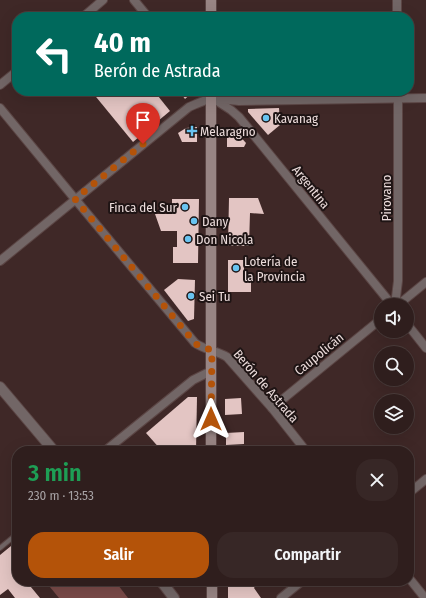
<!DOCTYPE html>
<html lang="es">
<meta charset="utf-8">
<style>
:root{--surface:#2f1e1d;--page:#372726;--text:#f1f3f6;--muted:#a7a2a4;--line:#4a3c3b;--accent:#b45309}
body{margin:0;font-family:"Fira Sans Condensed",sans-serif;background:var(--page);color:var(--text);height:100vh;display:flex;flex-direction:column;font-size:15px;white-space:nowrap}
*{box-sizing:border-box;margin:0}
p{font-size:13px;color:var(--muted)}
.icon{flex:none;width:22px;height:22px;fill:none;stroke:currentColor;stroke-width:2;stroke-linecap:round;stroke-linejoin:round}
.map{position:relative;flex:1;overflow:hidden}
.sheet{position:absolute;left:12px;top:446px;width:402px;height:140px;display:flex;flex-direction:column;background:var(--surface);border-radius:16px;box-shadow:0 4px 16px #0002,0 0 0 1px var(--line)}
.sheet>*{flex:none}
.banner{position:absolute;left:12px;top:12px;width:402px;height:84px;border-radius:16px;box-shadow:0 4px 16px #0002,0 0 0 1px var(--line);background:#00695c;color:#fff;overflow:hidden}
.fabs{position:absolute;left:374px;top:298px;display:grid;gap:8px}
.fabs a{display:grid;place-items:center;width:40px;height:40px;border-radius:50%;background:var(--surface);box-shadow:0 4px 16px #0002,0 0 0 1px var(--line);font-size:20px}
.pin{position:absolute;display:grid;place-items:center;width:34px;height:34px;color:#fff;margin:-41px -17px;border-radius:50% 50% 50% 0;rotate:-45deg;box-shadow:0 0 4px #0007}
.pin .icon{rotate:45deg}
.me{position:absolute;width:44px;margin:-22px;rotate:0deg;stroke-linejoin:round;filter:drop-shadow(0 0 3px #0008)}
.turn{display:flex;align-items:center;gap:14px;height:84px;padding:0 16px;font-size:18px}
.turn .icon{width:52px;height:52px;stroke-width:2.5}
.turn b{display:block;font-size:28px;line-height:34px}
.round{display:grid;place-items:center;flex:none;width:42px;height:42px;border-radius:16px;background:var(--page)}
.head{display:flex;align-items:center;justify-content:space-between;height:68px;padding:0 16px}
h1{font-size:24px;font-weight:600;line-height:30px;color:#1e9e55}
.primary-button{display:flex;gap:8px;margin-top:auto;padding:8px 16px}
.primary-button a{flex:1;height:46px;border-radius:16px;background:var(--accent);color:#fff;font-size:16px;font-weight:600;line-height:46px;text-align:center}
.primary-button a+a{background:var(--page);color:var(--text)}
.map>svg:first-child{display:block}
.green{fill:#794a48}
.building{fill:#e3c5c3}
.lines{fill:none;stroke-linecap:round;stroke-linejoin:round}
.service-casing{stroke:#5b4544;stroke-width:6}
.minor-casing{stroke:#5b4544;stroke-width:10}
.tertiary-casing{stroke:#5b4544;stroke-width:12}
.secondary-casing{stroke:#5b4544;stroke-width:12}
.service{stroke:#726666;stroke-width:4}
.minor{stroke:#726666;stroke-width:8}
.tertiary{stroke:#726666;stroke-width:10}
.secondary{stroke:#988584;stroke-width:10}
.route{stroke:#b45309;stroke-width:7;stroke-dasharray:0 12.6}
.poi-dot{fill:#69c4f1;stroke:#1e1414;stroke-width:1.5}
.labels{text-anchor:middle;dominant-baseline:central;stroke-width:4;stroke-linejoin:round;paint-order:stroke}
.poi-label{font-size:13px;fill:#ecdcdb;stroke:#1e1414;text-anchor:start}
.street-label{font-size:13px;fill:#ecdcdb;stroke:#1e1414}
</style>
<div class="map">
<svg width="426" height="598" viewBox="0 0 426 598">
<rect width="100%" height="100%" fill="#3f2827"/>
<!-- green -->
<path class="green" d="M45 581H115L128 598H59Z"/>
<!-- building -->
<g class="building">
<path d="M93 91H154L170 111 133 142 92 92Z"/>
<path d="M179 91H194L185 99Z"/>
<path d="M279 108 280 125 268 135 248 112V109Z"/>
<path d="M197 127V142H182L178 133 186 128Z"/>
<path d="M237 133 246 143 244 147H227V136Z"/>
<path d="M229 198H258L264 214 250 213 249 246H228Z"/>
<path d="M172 199H199L198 263H173V247H177V231H161L155 214H172Z"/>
<path d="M228 260H244V276H251V292H228Z"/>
<path d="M178 279 195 280 194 319 188 321 164 290Z"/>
<path d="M188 397H197L196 451H162L146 433Z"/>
<path d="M241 398 242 414 225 415V399Z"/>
<path d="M244 432V444L226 445V433Z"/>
<path d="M11 546 17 554V581H26L40 598H15L8 589 0 595V555Z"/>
<path d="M228 581H258L254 588 261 598H228Z"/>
</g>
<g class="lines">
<!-- service casing -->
<g class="service-casing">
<path id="service" d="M0 548 17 534"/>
</g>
<!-- minor casing -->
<g class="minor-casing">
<g id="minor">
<path d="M134 0 148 17"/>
<path d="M397 0V17"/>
<path d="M83 17 103 0"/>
<path d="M0 85 17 71"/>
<path d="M214 99 231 110 239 117 392 305"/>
<path d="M0 108 75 199 195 343C205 350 217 351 227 357L272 408 306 451"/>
<path d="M0 261 189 107 196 104 211 98 239 101 426 98"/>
<path d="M395 305 398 281V91"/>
<path d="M398 305 426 282"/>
<path d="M407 324 426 348"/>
<path d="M272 408 381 319"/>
<path d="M105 451 193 380 211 371"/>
<path d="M409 493 426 479"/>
<path d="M409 578 425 598"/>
<path d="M281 598 302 581"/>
</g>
</g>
<!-- tertiary casing -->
<g class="tertiary-casing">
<g id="tertiary">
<path d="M0 387 54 451"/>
<path d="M161 581 174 598"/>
</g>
</g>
<!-- secondary casing -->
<g class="secondary-casing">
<g id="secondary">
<path d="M211 0V17"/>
<path d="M211 91V451"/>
<path d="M212 581V598"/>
</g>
</g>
<!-- service -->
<use href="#service" class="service"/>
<!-- minor -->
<use href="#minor" class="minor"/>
<!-- tertiary -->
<use href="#tertiary" class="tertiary"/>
<!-- secondary -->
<use href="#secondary" class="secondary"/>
</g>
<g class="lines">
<!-- route -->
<path class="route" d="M143 144 75 199 195 343 199 346 212 350 211 419"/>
</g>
<!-- markers -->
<g class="poi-dot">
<circle cx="266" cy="118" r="4"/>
<path d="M190 125h4v4h4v4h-4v4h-4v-4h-4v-4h4z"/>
<circle cx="185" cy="207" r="4"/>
<circle cx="194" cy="221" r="4"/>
<circle cx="188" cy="239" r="4"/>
<circle cx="236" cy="268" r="4"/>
<circle cx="191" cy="296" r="4"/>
</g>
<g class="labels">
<!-- poi labels -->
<g class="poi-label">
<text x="274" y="118">Kavanag</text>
<text x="200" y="131">Melaragno</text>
<text x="177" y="207" text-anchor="end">Finca del Sur</text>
<text x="202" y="221">Dany</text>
<text x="196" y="239">Don Nicola</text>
<text x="244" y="261">Lotería de<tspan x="244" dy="15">la Provincia</tspan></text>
<text x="199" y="296">Sei Tu</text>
</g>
<!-- street labels -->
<g class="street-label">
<text transform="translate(311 187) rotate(51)">Argentina</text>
<text transform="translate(386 198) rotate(-90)">Pirovano</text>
<text transform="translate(319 354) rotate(-39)">Caupolicán</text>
<text transform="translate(266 386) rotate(49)">Berón de Astrada</text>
</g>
</g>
</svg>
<div class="fabs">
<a><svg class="icon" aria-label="sound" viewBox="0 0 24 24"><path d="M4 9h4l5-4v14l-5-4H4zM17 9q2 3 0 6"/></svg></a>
<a><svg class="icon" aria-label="search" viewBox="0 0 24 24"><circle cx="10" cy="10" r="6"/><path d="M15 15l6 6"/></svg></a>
<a><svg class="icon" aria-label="layers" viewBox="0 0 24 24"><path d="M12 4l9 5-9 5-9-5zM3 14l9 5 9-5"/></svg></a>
</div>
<div class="pin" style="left:143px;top:144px;background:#d93025"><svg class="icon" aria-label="arrive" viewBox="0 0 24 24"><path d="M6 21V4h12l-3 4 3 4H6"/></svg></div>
<svg class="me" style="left:211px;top:419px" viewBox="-20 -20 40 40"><path d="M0-17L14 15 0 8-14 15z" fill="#b45309" stroke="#fff" stroke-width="4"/></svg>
<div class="banner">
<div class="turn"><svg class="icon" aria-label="left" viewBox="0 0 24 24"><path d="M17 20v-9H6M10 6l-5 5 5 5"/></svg><div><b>40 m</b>Berón de Astrada</div></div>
</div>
<section class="sheet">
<div class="head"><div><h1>3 min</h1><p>230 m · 13:53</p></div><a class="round"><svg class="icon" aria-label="close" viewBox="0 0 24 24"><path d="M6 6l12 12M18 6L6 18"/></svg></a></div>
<div class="primary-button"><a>Salir</a><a>Compartir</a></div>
</section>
</div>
